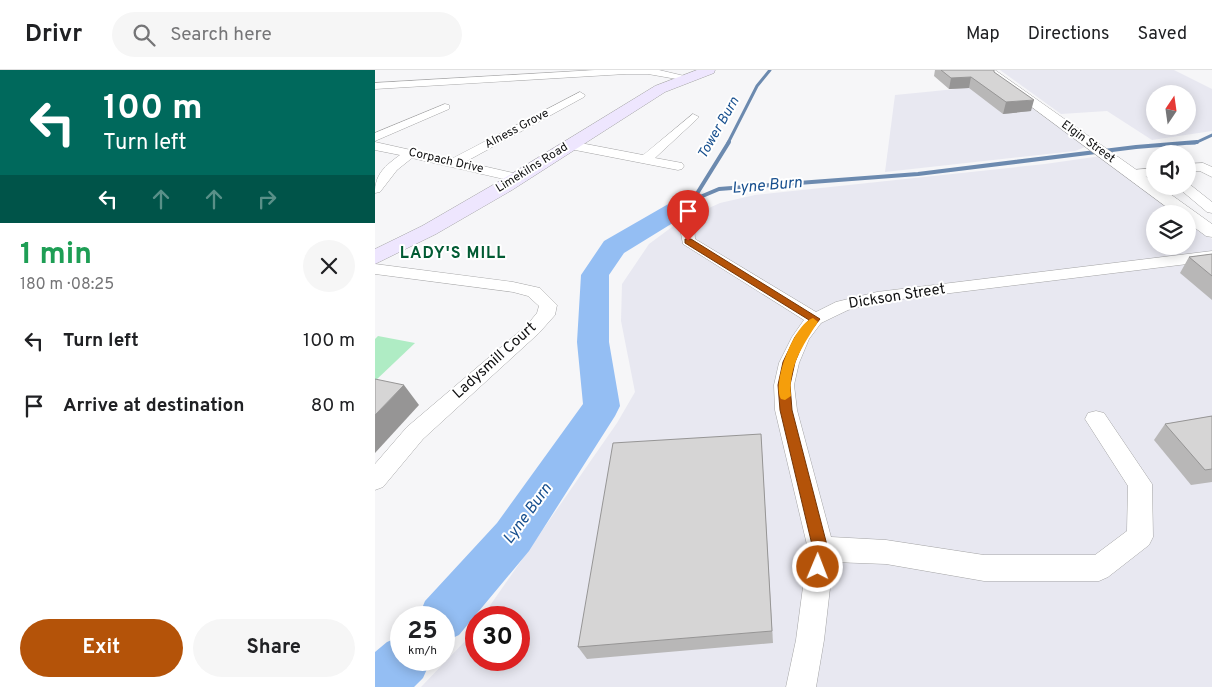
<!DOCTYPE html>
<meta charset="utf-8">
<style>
:root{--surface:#fff;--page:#f6f6f6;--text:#202124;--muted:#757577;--line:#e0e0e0;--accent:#b45309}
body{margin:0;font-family:Overpass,sans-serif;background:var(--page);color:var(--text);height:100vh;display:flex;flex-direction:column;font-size:19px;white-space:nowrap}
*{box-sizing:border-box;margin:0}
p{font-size:16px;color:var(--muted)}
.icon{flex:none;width:28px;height:28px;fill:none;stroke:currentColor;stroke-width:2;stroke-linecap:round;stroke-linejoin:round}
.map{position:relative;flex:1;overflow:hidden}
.sheet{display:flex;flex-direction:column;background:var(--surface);width:375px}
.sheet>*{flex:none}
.hud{background:#00695c;color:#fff;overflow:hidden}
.needle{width:32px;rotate:13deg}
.buttons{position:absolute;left:771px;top:15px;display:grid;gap:10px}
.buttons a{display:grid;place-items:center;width:50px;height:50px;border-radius:50%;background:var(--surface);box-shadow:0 2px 12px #0003;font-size:25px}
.speed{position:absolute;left:15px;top:536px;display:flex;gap:10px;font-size:25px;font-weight:700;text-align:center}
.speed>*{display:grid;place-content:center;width:65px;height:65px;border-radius:50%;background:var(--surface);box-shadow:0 2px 12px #0003;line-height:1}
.speed small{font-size:12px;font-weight:400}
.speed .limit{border:8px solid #d22;background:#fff;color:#111}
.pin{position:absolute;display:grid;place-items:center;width:42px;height:42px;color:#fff;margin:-51px -21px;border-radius:50% 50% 50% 0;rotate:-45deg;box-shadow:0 0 5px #0007}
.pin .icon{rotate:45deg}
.me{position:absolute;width:55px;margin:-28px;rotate:1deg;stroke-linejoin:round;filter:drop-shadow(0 0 4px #0008)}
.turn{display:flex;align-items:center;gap:18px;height:105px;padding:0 20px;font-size:22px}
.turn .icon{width:65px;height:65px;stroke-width:2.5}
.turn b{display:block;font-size:35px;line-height:42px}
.lanes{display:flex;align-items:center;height:48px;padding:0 20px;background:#0003;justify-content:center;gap:25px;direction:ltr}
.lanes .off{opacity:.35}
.round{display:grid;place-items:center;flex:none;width:52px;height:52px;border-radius:26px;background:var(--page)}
.head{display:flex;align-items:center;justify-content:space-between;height:85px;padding:0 20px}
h1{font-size:30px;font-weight:700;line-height:38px;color:#1e9e55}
.button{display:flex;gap:10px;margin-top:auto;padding:10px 20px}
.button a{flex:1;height:58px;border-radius:30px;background:var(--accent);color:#fff;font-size:20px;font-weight:700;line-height:58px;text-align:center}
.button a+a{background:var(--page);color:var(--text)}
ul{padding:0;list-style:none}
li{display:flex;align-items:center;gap:15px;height:65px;padding:0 20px}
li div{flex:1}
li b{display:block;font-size:19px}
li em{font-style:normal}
header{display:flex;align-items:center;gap:30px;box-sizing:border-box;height:70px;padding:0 25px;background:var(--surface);border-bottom:1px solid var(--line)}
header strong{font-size:24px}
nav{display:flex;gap:28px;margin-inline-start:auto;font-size:18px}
.search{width:350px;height:45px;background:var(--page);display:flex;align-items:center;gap:12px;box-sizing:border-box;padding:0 18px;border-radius:28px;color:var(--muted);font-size:19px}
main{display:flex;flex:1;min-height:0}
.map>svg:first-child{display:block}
.built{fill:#e8e8f1;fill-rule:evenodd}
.green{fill:#afecc4}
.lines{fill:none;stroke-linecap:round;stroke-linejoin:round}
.stream-far1{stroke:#6c8aaf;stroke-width:3}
.stream{stroke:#6c8aaf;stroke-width:4}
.river{fill:#94bef3;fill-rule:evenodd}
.minor-casing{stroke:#a4a4a5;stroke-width:1}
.tertiary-casing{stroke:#a4a4a5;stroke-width:1}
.secondary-casing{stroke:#a4a4a5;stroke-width:1}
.minor{fill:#fff;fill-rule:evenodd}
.tertiary{fill:#fff;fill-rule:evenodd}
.secondary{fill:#eee6fe;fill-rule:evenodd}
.wall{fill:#b8b7b7}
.shaded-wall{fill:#969595}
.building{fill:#d6d5d5;stroke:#969595}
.route{fill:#b45309;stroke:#753606}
.slow{fill:#f59e0b}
.labels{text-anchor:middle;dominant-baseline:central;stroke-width:4;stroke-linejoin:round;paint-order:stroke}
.far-street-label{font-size:12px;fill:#0f0f10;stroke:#fff}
.far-water-label{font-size:14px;font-style:italic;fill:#174f8e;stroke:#fff}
.street-label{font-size:15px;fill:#0f0f10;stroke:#fff}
.water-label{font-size:16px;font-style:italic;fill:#174f8e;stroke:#fff}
.far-district-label{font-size:16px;font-weight:bold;letter-spacing:1px;fill:#025b33;stroke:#fff}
</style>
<header>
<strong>Drivr</strong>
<div class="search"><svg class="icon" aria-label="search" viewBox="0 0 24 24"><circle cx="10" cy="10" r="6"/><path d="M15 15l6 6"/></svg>Search here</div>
<nav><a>Map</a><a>Directions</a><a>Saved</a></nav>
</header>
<main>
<section class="sheet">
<div class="hud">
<div class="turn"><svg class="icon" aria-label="left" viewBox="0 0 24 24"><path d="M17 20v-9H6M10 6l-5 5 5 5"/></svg><div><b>100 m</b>Turn left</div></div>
<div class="lanes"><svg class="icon" aria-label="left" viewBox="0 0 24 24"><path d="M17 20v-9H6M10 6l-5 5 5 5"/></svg><svg class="icon off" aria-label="ahead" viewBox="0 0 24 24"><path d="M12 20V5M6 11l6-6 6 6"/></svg><svg class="icon off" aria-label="ahead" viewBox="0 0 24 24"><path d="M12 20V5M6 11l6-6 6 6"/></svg><svg class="icon off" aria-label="right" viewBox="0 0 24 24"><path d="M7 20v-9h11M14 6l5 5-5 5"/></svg></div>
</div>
<div class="head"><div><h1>1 min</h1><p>180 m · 08:25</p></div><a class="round"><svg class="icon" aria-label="close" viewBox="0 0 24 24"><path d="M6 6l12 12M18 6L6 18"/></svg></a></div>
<ul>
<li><svg class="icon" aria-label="left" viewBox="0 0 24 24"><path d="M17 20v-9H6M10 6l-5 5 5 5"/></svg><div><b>Turn left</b></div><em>100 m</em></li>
<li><svg class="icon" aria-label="arrive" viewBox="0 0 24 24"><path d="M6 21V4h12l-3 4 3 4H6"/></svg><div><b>Arrive at destination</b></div><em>80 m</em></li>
</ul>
<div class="button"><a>Exit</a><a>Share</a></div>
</section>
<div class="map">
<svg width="837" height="617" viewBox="0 0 837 617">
<rect width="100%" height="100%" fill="#f6f6f8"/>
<!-- built -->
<g class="built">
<path d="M625 0H799L837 19V61L777 70 732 41 686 44ZM780 24H812V56H780Z"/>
<path d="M601 17 654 36 713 76 700 81 510 102 520 25Z"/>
<path d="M726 86 803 144H780V176H812L813 151 837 169V617H46L93 568 101 556V590H144V548L107 547 242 353 260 322 246 251 247 214 274 174 301 154 323 143 345 133 380 125 670 94Z"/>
</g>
<!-- green -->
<path class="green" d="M3 266 40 273 0 311V269Z"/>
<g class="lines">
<!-- stream-far1 -->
<g class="stream-far1">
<path d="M353 73 382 16 395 0"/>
<path d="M813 73H820L837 65"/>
</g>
<!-- stream -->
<g class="stream">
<path d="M318 130 344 119 543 104 761 77 822 72"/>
<path d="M318 130 354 72"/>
</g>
<!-- river -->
<g class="river">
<path d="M318 123 327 125 330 130 327 135 249 183 234 205V272L245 336 240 346 154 481 84 565 69 572V548H43L50 531 122 453 208 334 202 272 206 205 229 171 309 125Z"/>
<path d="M26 566V590H56L48 608 39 617H0V582L12 572Z"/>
</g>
<!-- minor casing -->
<g class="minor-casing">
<g id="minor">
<path d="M220 0H284L318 8 313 11 273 4H251L0 19V13Z"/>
<path d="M205 22 210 25 209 27 90 92 147 105 149 108 147 111 142 112 37 88 22 100 5 122 0 123C0 104 10 96 25 85L0 80V72L76 89Z"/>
<path d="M70 34 74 35V39L0 71V63Z"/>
<path d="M318 44 324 47 322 49 280 88 307 93 309 96 307 99 303 100 195 79 189 75 195 71 268 85Z"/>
<path d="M828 93 837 97V107L825 101 812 102V94Z"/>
<path d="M780 98V106L758 108 752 104 758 100Z"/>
<path d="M813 113 837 132V143L832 142 801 116H812Z"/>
<path d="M324 143 331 147 319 155 320 169 441 242 461 232 502 222 837 181V191L502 232 473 240 446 253 434 269 424 293 419 315 422 340 456 467 511 470 609 485H720L752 461 753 416 710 349 713 343 721 341 729 343 777 414 778 467 774 475 733 507 724 511H609L511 494 458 492 449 570 441 617H411L421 570 433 479 400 340 399 315 404 293 417 267 429 250 308 174 304 153 306 150Z"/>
<path d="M0 194 138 212 165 218 182 235 180 245 164 263 48 369 8 417 0 420V394L32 357 152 255 162 243 164 236 153 226 138 222 0 204Z"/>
</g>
</g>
<!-- tertiary casing -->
<g class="tertiary-casing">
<path id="tertiary" d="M607 0H620L780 113V116H784L837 154V167L831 166 812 152V144H801Z"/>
</g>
<!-- secondary casing -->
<g class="secondary-casing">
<path id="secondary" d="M322 0H340L339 3 290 22 137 120 61 164 0 194V179L47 156 123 112 280 16Z"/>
</g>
<!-- minor -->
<use href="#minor" class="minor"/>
<!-- tertiary -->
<use href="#tertiary" class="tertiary"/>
<!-- secondary -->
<use href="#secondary" class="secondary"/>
</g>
<!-- wall -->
<g class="wall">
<path d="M560 0H619V2L656 41 628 44 594 18 574 19 559 6Z"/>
<path d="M837 184V230L805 203 814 187Z"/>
<path d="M837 346V412L816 415 779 370 790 354Z"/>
<path d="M386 364 398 573 212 589 203 577Z"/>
</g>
<!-- shaded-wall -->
<g class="shaded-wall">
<path d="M596 7 594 18 574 19 576 8Z"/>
<path d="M659 30 656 41 628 44 631 32Z"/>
<path d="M29 315 44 335 0 383V345Z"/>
</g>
<!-- building -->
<g class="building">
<path d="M566 0H619V2L659 30 631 32 596 7 576 8Z"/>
<path d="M837 184V206L814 187Z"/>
<path d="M0 309 29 315 0 345Z"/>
<path d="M837 346V399L830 400 790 354Z"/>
<path d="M386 364 397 561 203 577 238 373Z"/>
</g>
<!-- route -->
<path class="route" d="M310 169H316L445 249 430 268 420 292 415 315 417 340 453 479 449 502 443 504 438 502 436 497 438 479 405 340 403 315 408 292 420 267 434 250 310 173Z"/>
<!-- slow -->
<path class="slow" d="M438 248 443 252C428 275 413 297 416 326L410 330 406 329C397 312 419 254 438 248Z"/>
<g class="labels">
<!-- far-street labels -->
<g class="far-street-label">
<text transform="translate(142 59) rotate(-28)">Alness Grove</text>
<text transform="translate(713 72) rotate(36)">Elgin Street</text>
<text transform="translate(71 91) rotate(13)">Corpach Drive</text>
<text transform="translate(157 98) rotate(-32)">Limekilns Road</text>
</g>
<!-- far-water labels -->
<g class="far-water-label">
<text transform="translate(344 58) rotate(-60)">Tower Burn</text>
</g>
<!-- street labels -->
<g class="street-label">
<text transform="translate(522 227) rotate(-9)">Dickson Street</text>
<text transform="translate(120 291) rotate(-42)">Ladysmill Court</text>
</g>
<!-- water labels -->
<g class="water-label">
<text transform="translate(392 116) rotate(-5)">Lyne Burn</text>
<text transform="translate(153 444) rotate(-54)">Lyne Burn</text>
</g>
<!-- far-district labels -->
<g class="far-district-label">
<text x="78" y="184">LADY'S MILL</text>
</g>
</g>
</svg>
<div class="buttons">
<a><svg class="needle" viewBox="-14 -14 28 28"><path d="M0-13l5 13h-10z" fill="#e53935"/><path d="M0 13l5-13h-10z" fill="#757577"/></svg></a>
<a><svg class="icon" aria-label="sound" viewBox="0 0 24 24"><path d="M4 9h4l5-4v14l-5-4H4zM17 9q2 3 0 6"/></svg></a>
<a><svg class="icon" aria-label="layers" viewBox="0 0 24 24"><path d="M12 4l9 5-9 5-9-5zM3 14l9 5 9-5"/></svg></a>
</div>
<div class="speed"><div>25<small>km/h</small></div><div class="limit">30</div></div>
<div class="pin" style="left:313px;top:171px;background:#d93025"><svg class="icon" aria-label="arrive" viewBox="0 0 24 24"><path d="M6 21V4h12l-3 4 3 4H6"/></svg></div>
<svg class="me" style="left:443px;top:497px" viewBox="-20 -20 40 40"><circle r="17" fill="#b45309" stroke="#fff" stroke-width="3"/><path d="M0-11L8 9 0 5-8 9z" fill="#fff"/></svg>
</div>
</main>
